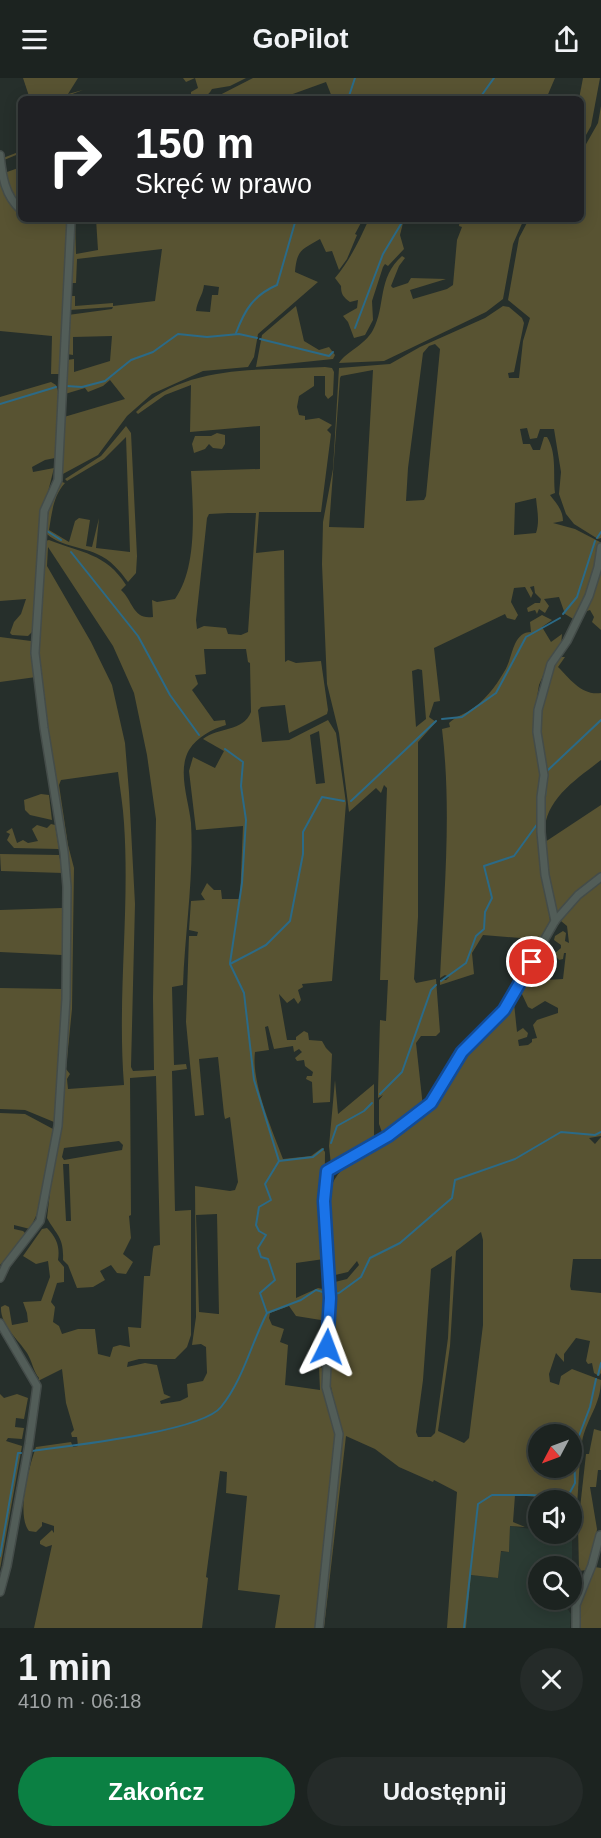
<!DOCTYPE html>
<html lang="pl">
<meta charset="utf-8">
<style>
:root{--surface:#1c2320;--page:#252b29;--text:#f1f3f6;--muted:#a0a4a5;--line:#3a403e;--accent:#0b8043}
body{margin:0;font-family:Helvetica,sans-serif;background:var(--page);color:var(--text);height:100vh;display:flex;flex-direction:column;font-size:22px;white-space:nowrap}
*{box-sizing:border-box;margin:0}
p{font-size:20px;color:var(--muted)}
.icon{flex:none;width:33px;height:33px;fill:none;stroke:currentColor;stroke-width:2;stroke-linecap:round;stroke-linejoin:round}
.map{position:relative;height:1550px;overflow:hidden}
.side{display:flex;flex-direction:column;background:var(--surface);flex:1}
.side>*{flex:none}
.guide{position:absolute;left:18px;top:18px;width:566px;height:126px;border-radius:9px;box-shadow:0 3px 15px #0003,0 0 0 2px var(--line);background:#202124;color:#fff;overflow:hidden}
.needle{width:39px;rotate:229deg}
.buttons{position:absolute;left:528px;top:1346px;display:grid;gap:12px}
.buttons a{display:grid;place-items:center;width:54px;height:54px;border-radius:50%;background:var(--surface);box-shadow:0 3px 15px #0003,0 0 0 2px var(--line);font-size:30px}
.pin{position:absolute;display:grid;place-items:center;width:51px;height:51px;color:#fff;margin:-26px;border:3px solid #fff;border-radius:50%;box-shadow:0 2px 6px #0007}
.me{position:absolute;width:66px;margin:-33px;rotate:3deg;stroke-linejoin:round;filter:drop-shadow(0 0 4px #0008)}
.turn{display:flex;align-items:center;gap:21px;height:126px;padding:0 18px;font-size:27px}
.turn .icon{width:78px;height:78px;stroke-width:2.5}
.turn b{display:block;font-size:42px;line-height:51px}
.round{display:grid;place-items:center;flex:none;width:63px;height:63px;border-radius:32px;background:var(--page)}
.headline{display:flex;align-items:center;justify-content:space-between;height:102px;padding:0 18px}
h1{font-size:36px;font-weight:700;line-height:45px}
.button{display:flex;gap:12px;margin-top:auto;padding:12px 18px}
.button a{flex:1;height:69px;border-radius:36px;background:var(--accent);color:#fff;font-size:24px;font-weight:700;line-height:69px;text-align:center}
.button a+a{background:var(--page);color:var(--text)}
header{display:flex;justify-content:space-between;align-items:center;height:78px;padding:0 18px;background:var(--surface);font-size:27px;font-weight:700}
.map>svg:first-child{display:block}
.built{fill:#2a3a33}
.green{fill:#585332;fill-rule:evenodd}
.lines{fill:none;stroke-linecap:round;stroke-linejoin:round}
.stream{stroke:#2b6a87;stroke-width:2}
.minor-casing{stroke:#444c49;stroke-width:10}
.minor{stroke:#525d58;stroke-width:7}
.route-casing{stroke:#114b97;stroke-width:15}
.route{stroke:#1a73e8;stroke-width:10}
</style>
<header><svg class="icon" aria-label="menu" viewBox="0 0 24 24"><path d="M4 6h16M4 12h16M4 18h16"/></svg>GoPilot<svg class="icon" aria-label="share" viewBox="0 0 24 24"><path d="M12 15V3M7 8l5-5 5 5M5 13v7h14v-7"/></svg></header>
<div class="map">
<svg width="601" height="1550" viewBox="0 0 601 1550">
<rect width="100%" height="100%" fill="#262f2b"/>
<!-- built -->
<path class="built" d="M510 1448 538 1452V1449V1455H569L572 1460V1493V1488H538V1521H569L567 1530 571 1536 570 1550H466L471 1497 498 1500 501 1474H509Z"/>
<!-- green -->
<g class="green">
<path d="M23 0H78L68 16 83 12 59 21H26L29 18Z"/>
<path d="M183 0H246L230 8 212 11C207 20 201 21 191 21V14L198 10 195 0 186 4Z"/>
<path d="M253 0H555L546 21H329L332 19 326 4 279 21H212Z"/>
<path d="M583 0H600L591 48 581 66 579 21Z"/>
<path d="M601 28V460L598 461 574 446 566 436 559 416 561 394 554 351H540L537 360 530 361 527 350 520 351 523 366H530L533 372H540L544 359H547C557 375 553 396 555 415L550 417C556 425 563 432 563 443L553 445 575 451 600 464 596 488 575 542 565 536 559 519 544 521 549 528 545 535 539 531 537 536 535 532 528 534 527 530 535 525H540L541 521 535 515 534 508 530 509 533 515 531 520 525 509 514 510 511 524 518 537 515 542 507 540 505 536 434 570 440 623 434 624 429 639 436 644 418 664V839L414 901 416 905 436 901 440 954 436 958H421L416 965 423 1029 383 1057 379 1046V1022L383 1017 378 1020V1013L380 942 386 943 388 902H380L387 710 384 707 381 715 376 710 349 734 339 655 327 606 322 486 323 444 333 391 339 290 390 286 420 269 485 240 503 228 509 229 522 240 524 245 514 294 508 295 509 300H519L523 263 530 240 508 222 519 160 529 141H580L581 75 598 45ZM435 266 440 271 426 418 424 422 406 423 408 390 423 275 429 268ZM373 292 364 450 329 449 340 300 341 298ZM536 420C537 432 540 443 536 455L514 457 515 425ZM418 591 422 592 426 641 416 649 412 593Z"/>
<path d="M21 73V75L4 82 7 94 21 89V128C8 116 5 97 3 80Z"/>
<path d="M0 91 17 133 21 135V141H67L60 296H51L52 258 0 253Z"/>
<path d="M72 141H75L76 176 98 172 96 141H363L355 156 357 157 347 181 339 192 332 173 326 174 320 161C301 172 297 172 295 194L318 204 258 256 254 279 248 289 203 293 152 316 127 338 98 377 61 397 67 282 74 281V294L110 283 112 258 73 259V277L67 276 68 237 112 231 113 229 69 232V218H75V228L113 225V228L155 223 162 171 77 181 76 205H70ZM204 207 219 209 218 217H212L210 234 196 233C197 223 203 217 204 207ZM110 302 125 321 64 339 65 316 85 310 88 314 103 308Z"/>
<path d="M369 141H417L412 145H403L400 157 404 171 388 188 385 186 383 189 372 223 373 242 365 257 354 260 348 244 343 238 357 230 358 222 350 224C343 219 341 216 341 208L335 200C350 182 359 163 369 141Z"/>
<path d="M460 141H507V143L524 141 513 166 503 221 486 234 384 283 339 285C347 273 364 268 373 252 386 228 377 200 402 178L405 180 399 188 391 208 393 210 408 205 411 200 446 201 410 212 413 221 447 211 453 207 457 162 462 149 459 148Z"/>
<path d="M296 228 304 263 319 272 329 269 335 277 333 281 256 289 262 257Z"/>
<path d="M325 289 332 290 334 294 333 317 328 321 325 317V298H314V308L299 318 297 329 299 337 305 338V342L319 340 332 347 327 352 331 356 321 434H259L256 475 284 472 285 584 288 582 296 585 321 583 328 632 327 636 289 655 285 627 261 629 258 632 262 664 289 662 328 642 336 655 346 725 332 903 302 906 303 909 298 912 301 922 298 926 294 920 287 925 279 916 287 962H296V959L304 953 308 955 309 962 322 963 326 970 332 976 330 1024 313 1025 312 1004 306 1001 307 998H312L313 994 305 988 304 982 297 983 295 980 302 974 299 971 294 974 293 968 274 971 268 948 265 949 269 972 255 974C251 1004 272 1051 283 1081L311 1078 322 1070 325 1074 324 1181 296 1185V1220L318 1210 323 1211 324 1182 327 1243 296 1238 289 1228 270 1235 269 1240 272 1247 284 1251 280 1264 288 1267 285 1307 320 1312 319 1289 323 1290 325 1316 336 1355 318 1550H275L280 1517 238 1512 247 1418 226 1415 227 1394 220 1393 206 1499 208 1500 202 1550H34L52 1467 46 1469 40 1466V1463L52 1452 54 1455V1448L42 1444V1448L36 1454 29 1453C16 1437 29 1389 36 1369L71 1364 73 1369 78 1368 77 1359H72L71 1355 74 1352 66 1325 62 1291 38 1303 39 1300C34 1295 32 1283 27 1275 18 1261 0 1247 1 1229L5 1227 9 1229 12 1247 28 1244 27 1235 23 1224 41 1223 50 1199 48 1183 36 1186 23 1178 42 1151 47 1150C57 1160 60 1169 58 1182L64 1189V1204L57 1205 51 1224 55 1229 53 1244 59 1248 62 1256 78 1251H95L98 1276 110 1279 113 1269 120 1267 130 1269 128 1249 141 1250 144 1198H150L153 1171 154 1168 160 1167 156 998 130 1000 131 1137 129 1138 131 1160 123 1176 133 1184 126 1196 117 1195 111 1187 100 1193 105 1202 93 1209 77 1210 68 1187 63 1182C64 1159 57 1158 47 1140L62 1009 69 801 37 568 45 463 49 462C81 475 106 475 126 507L121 512C133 523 133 542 153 539L152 522 157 524 175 521C198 489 193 431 191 393L260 391V348L190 354 191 307 165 317 138 336 136 334C186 285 261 293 325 289ZM228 435H256L248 554 241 557 228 556 226 550 204 548 197 551 196 542 207 440 209 436ZM48 469 113 568 134 615 147 677 156 741 153 920 154 992 133 993 131 989 135 826 129 714 125 665 112 607 91 564 47 488ZM204 571H246L248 584 250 585 251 634C243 654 218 649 203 661L224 673 215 690 193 679 189 693 196 752 243 748 240 821H222L221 812H214L207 805 201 816 205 822 191 823 189 852 198 854 197 858H189L186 944 195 1038 204 1037 199 981 218 979 224 1036 225 1041 230 1039 238 1104 235 1112 230 1113 195 1108 196 1239 192 1267 201 1266 206 1269 207 1295 203 1303 187 1306 188 1319 180 1323 161 1326 160 1323 171 1319 164 1316 157 1287 145 1285 127 1289 128 1284 139 1281H175L187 1269 191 1257V1132L175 1133 172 993 187 991 186 986 174 987 172 909 183 907C185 853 194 799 191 745 189 723 177 693 189 672 197 659 212 651 226 647L225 642 214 643 192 612 198 606 195 597 206 596ZM319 653 325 705 316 706 310 657ZM118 694C120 711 123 728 124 745 130 833 117 919 124 1007L68 1011 67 1001 70 996 66 991 72 931 74 790 68 767 59 707 61 702ZM119 1063 123 1067 122 1072 64 1082 62 1079 64 1070ZM63 1086H69L71 1143H66ZM217 1136 219 1236H218L199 1234 196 1137Z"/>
<path d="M51 304 56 307 59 316 55 380 45 382 32 389 33 394 54 390 40 446 32 554 28 558 12 557 10 555 14 544 21 536 26 521 0 523V319Z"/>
<path d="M126 348 131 355 137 478 136 495 128 504C120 493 111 482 97 476 80 468 58 468 45 454L51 421 62 404 65 405C53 418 52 435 49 452L69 464 75 443 79 440 90 442 86 468 92 469 99 440 96 470 130 474 126 359 104 381 67 403 65 401 101 378Z"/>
<path d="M217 355 225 357V366L222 371 213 370 209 366 205 371 194 375 192 366 195 358H211Z"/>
<path d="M601 480V552L592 544 594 539 590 532 584 534Z"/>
<path d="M542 537 552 542 542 549 551 564 562 556 561 568 549 584 539 607 535 632 541 677V779L551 849 521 899 519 898 525 890 520 889 521 860 483 857 472 875 474 896 440 907V902H446L449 899 445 897 440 900C444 817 452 733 442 651L450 649 449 645C455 639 462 637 469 633 483 625 496 608 504 594 513 581 512 554 531 554L530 544Z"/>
<path d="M0 559 31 563 36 599 0 604Z"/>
<path d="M559 579H565L558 589C570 601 582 618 601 615V682C573 704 540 724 545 764L601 727V797L556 839 546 798 543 734 545 681 539 639 554 586Z"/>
<path d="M41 716 49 717 52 742 30 737 25 732 24 722Z"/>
<path d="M51 746 55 747 59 771 14 770 7 762 10 756 6 754 12 750 17 765 23 762 28 765 38 763 32 751 37 747 47 750Z"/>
<path d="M0 776 59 777 63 795 1 793Z"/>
<path d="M601 802V1058L589 1060 595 1066 601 1059V1181H573L570 1208 571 1212 601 1215V1295L599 1298 594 1295 592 1285 588 1286 586 1283 590 1263 576 1260 564 1276V1284L556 1275 549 1296 550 1304 559 1307 561 1298 572 1291 601 1302C601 1327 586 1341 582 1364 578 1391 579 1418 575 1445L573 1447 574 1425 572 1422 515 1417 513 1444 525 1449 510 1448 509 1474 501 1473 498 1500 471 1497 466 1550H447L457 1414 434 1402 433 1404 399 1389 375 1371 346 1358 324 1550H322L342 1363 329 1299 331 1205 347 1201 359 1187 357 1183 348 1194 331 1198C330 1172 324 1131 332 1107 342 1078 399 1060 423 1039 443 1021 446 999 462 979 478 957 498 937 516 917L514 925 517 954 523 950 528 955 527 959 518 962 519 968 528 967 532 964V961L537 960 533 947 537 942 558 935V930L545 923 532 931 528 929 520 912 531 895 537 904 544 906 546 902 563 901 566 875H564L563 881 559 882 554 876 561 870V867L554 862 555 858 563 853 566 855 565 863 569 865 567 848 561 843 574 824ZM481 1154 483 1162V1247L469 1360 464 1365 438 1353 450 1268 456 1173ZM452 1178 448 1260 435 1355 431 1359H418L416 1354 423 1302 431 1191ZM538 1356H572V1389H538Z"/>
<path d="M62 830V877L0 874V832Z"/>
<path d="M0 910 64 911 54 1044 25 1032 0 1031Z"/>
<path d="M335 1002 338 1036 374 1006V1060L331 1087 329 1068Z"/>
<path d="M0 1035 25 1036 53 1051 41 1127 30 1151 14 1147V1151L23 1153 27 1157 0 1187Z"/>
<path d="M0 1316 4 1320 17 1316 28 1320 24 1341 16 1340 15 1349 24 1350 22 1361 8 1360 6 1363 22 1368 0 1491Z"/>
<path d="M594 1351 601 1353V1392H598L596 1409H590L597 1451 595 1467 587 1492 579 1493 578 1448 586 1376H589Z"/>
<path d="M595 1489 601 1490V1550H578L580 1525Z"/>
</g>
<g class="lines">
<!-- stream -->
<g class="stream">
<path d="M348 21 355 0"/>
<path d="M479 21 494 0"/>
<path d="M355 250 383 176 404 141"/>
<path d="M236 255C245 231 254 217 277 207L296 141"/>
<path d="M260 261 329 278 333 274"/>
<path d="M66 308 82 309 105 303 131 282 153 274 178 256 207 259 239 256 257 260"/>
<path d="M0 326 56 309"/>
<path d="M47 453 61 462"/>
<path d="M597 460 601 454"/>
<path d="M71 474 138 558 170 617 199 657"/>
<path d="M563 536 577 519 595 463"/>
<path d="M442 641 462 639 496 615 526 559 560 540"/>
<path d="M225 671 243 684 241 708 246 742 242 805 230 885"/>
<path d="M547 693 601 642"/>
<path d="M351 723 436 643"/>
<path d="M544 729 546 708"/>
<path d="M441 903 466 885 476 858 484 851 485 834 492 820 484 788 514 778 538 745"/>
<path d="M380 1016 402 994 431 912 436 907"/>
<path d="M331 1065 337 1048 364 1033 372 1025"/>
<path d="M279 1083 313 1079 323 1071"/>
<path d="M333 1216 339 1215 361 1199 370 1180 400 1165 452 1120 455 1102 515 1081 561 1054 595 1057 601 1054"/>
<path d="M267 1235 301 1222 316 1212 326 1215"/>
<path d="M598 1297 601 1285"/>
<path d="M31 1373C68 1368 201 1354 221 1329 243 1302 251 1266 267 1235L260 1215 275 1202 268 1181 261 1179 258 1170 266 1157 259 1153 256 1147 259 1129 271 1122 265 1106 279 1083 254 1002 244 915 230 886 266 867 290 843 303 776V754L322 719 344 723"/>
<path d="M0 1478 18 1375H21"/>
<path d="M464 1550 478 1426 492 1417H532L567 1420 575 1405 574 1371 590 1329 596 1301"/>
</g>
<!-- minor casing -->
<g class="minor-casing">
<g id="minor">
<path d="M0 77C2 98 5 118 21 132"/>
<path d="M555 843 545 797 541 754V719L544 697 537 654 538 632 551 586 567 563 589 518 598 489 601 469"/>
<path d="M0 1200 6 1187 40 1143 58 1048 66 921 67 809 64 774 44 650 35 575 44 433 58 402 71 141"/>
<path d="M0 1245 37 1308 29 1366 7 1488 0 1514"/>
<path d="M319 1550 339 1356 326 1309 330 1220 324 1123 327 1093 388 1057 431 1025 462 974 504 932 555 843 578 817 601 799"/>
<path d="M576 1550V1527L592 1487 600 1457"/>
</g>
</g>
<!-- minor -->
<use href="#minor" class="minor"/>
</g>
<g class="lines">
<!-- route casing -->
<g class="route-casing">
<path id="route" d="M327 1269 330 1220 324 1123 327 1093 388 1058 431 1025 462 974 504 932 532 884"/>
</g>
<!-- route -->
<use href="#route" class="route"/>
</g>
</svg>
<div class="buttons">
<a><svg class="needle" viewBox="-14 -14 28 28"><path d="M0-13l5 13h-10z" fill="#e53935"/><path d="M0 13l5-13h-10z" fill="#a0a4a5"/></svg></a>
<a><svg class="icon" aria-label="sound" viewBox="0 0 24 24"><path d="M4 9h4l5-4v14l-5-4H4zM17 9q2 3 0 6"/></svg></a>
<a><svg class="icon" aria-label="search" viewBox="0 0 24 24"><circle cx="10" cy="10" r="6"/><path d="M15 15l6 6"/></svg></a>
</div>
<div class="pin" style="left:532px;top:884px;background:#d93025"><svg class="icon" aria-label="arrive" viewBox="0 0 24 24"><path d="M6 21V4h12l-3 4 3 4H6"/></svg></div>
<svg class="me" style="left:327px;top:1269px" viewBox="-20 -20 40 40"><path d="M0-17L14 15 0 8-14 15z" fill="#1a73e8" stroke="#fff" stroke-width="4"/></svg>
<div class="guide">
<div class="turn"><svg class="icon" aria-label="right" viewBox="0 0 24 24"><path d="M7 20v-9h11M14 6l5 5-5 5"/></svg><div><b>150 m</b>Skręć w prawo</div></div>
</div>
</div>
<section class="side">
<div class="headline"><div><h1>1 min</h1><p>410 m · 06:18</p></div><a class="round"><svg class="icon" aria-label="close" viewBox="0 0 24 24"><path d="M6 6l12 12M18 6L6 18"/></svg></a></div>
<div class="button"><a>Zakończ</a><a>Udostępnij</a></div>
</section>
